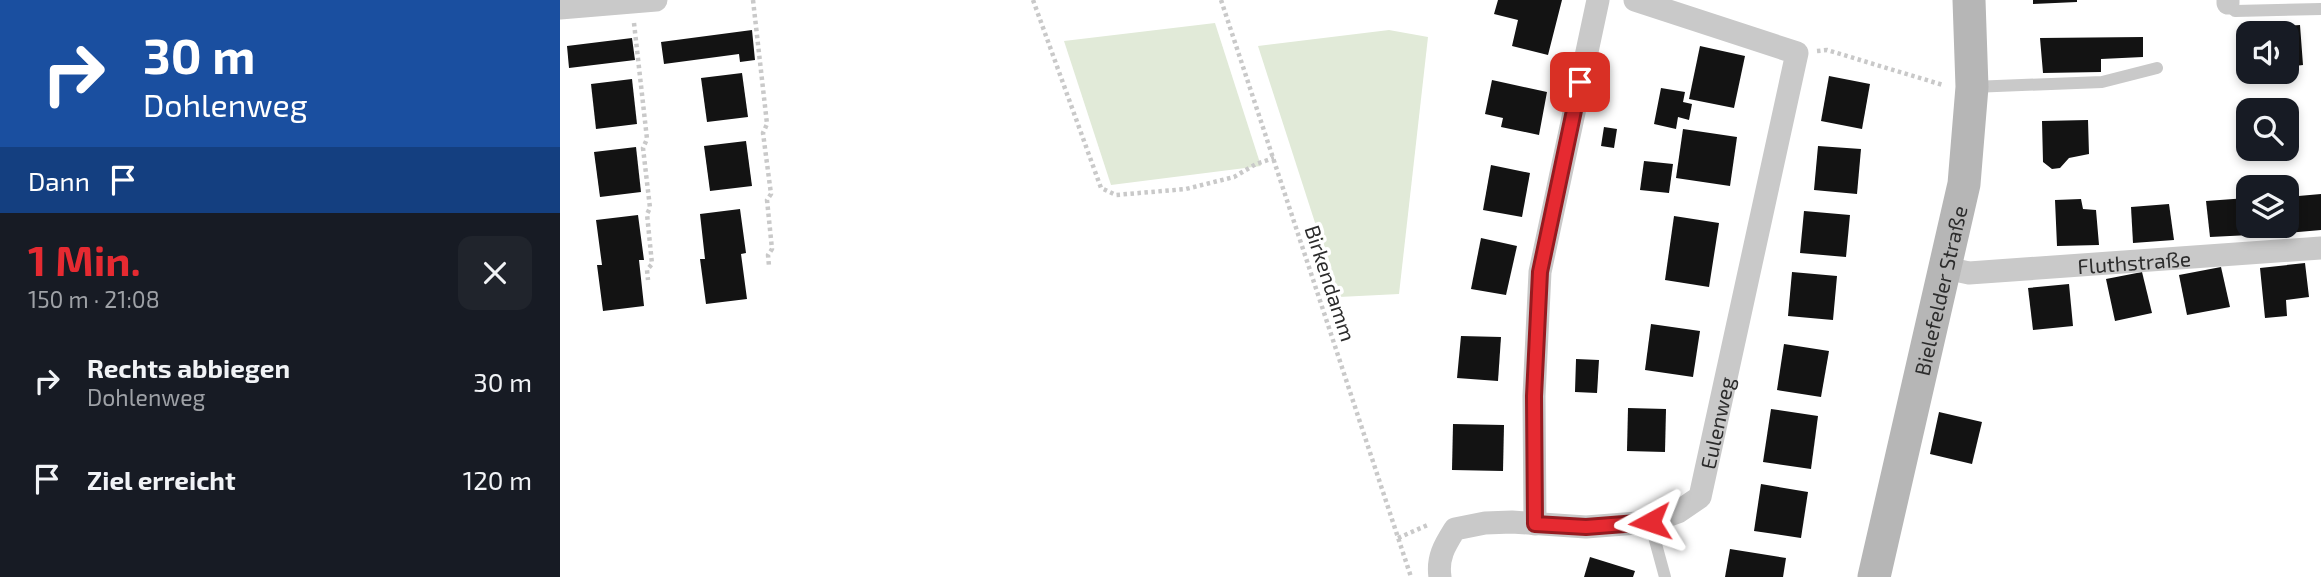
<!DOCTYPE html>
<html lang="de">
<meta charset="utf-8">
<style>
:root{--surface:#171b24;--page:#20242c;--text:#f1f3f6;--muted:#9ea1a6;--accent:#e62a31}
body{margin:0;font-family:"Exo 2",sans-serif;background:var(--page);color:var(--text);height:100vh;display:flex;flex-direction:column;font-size:26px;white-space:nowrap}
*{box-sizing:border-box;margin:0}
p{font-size:23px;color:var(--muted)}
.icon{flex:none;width:38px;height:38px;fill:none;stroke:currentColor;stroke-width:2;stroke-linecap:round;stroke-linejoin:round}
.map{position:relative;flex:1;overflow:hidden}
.details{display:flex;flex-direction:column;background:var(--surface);width:560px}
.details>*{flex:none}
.hud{background:#1a4fa0;color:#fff;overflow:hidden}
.controls{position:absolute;left:1676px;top:21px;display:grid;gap:14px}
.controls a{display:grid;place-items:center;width:63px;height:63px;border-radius:14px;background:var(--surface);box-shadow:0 4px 10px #0003;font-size:35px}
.pin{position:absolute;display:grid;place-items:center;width:60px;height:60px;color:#fff;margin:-30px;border-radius:14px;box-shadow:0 4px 10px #0006}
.me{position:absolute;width:77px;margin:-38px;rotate:265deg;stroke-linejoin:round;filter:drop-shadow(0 0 5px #0008)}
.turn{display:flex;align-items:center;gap:24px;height:147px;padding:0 28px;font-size:32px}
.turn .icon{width:91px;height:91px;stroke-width:2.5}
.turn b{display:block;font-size:49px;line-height:60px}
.then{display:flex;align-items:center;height:66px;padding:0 28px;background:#0003;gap:14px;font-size:26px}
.round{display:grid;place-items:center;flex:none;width:74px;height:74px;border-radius:14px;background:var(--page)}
.overview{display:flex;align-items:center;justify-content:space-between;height:119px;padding:0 28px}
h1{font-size:42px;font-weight:700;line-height:52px;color:var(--accent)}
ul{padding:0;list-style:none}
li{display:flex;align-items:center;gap:21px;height:98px;padding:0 28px}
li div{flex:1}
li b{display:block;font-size:26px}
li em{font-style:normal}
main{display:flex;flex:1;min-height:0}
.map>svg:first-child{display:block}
.green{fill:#e1ead8}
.building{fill:#131313}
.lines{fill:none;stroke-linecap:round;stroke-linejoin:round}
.path{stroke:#c9c9c9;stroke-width:4.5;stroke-dasharray:3.5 3.5;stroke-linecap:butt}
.lane{stroke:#c9c9c9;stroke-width:12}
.street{stroke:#c9c9c9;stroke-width:23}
.secondary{stroke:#b6b6b6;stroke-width:33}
.route-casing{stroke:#961b20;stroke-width:18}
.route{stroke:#e62a31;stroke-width:12}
.labels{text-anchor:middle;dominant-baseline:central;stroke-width:7;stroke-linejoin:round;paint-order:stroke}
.street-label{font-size:21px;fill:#2c2c2c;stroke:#fff}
</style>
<main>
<section class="details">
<div class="hud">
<div class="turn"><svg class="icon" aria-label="right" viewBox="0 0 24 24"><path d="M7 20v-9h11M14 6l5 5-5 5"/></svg><div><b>30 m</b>Dohlenweg</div></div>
<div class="then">Dann<svg class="icon" aria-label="arrive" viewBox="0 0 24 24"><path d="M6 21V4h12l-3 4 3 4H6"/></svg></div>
</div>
<div class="overview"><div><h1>1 Min.</h1><p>150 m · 21:08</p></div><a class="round"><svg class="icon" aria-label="close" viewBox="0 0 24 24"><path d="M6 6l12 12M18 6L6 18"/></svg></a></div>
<ul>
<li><svg class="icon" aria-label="right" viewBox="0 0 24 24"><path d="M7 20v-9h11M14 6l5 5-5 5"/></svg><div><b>Rechts abbiegen</b><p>Dohlenweg</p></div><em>30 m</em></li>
<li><svg class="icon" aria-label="arrive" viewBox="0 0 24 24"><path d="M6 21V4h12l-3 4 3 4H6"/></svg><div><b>Ziel erreicht</b></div><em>120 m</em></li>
</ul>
</section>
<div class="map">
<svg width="1761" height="577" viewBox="0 0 1761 577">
<rect width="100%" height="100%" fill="#fff"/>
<!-- green -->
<g class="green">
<path d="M655 23 701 166 551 185 504 41Z"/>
<path d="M829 30 868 37 839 294 779 297 698 46Z"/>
</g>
<!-- building -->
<g class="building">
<path d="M938 0H1002L988 55 952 46 958 20 934 14Z"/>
<path d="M1473 0H1517V2L1473 4Z"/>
<path d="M1740 25 1743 65 1727 67V33H1698V28Z"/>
<path d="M192 30 195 60 180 62 179 54 104 64 101 42Z"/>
<path d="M1583 37V57L1541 59V72L1483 73 1480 38Z"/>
<path d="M72 38 75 60 9 68 7 46Z"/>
<path d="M1140 46 1185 56 1174 108 1129 99Z"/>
<path d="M182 73 188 117 147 122 141 78Z"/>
<path d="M1269 76 1310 84 1302 129 1261 121Z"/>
<path d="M72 79 77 124 36 129 31 84Z"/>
<path d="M932 80 987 92 979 135 941 127 943 118 925 114Z"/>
<path d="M1101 88 1125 92 1123 102 1132 104 1129 120 1118 117 1116 129 1094 124Z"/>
<path d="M1528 120 1529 154 1509 158 1500 168 1492 169 1483 162 1482 121Z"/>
<path d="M1044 127 1057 129 1054 148 1041 146Z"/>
<path d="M1123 129 1177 137 1170 186 1116 178Z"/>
<path d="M186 141 192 186 150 191 144 146Z"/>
<path d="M1258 146 1301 149 1297 194 1254 190Z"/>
<path d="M76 147 81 192 40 197 34 152Z"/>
<path d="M1084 161 1113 164 1109 193 1080 190Z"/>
<path d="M931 165 970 173 962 217 923 210Z"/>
<path d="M1761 194V230L1727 233V197Z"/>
<path d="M1687 198 1690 235 1650 237 1646 201Z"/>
<path d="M1521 199 1523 209 1536 210 1539 245 1497 246 1495 200Z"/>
<path d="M1609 204 1614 240 1573 243 1571 207Z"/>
<path d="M180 209 186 253 181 254 187 299 146 304 140 259H145L140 214Z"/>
<path d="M1244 211 1290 215 1286 257 1240 253Z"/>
<path d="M78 215 84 260H79L84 306 43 311 37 265H42L36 220Z"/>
<path d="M1114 216 1159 223 1149 287 1105 280Z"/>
<path d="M921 238 957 246 946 295 911 289Z"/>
<path d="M1745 263 1749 297 1726 300 1727 316 1705 318 1700 268Z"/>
<path d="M1661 267 1670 307 1627 315 1619 275Z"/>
<path d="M1232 272 1277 276 1273 320 1228 316Z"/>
<path d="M1582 272 1592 313 1555 321 1546 279Z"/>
<path d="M1509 284 1513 326 1473 330 1468 288Z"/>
<path d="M1091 324 1140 331 1133 377 1085 370Z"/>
<path d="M901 336 941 337 938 381 897 378Z"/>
<path d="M1224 344 1269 351 1261 397 1217 390Z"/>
<path d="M1016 359 1039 360 1037 393 1015 392Z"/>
<path d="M1068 408 1106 409 1105 452 1067 451Z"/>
<path d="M1211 409 1258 416 1251 469 1203 462Z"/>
<path d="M1379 412 1422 422 1412 464 1370 454Z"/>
<path d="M893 424 944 425 943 471 892 470Z"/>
<path d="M1201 484 1248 492 1241 538 1194 531Z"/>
<path d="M1170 549 1226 558 1223 577H1165Z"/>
<path d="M1030 557 1075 571 1073 577H1024Z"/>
</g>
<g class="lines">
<!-- path -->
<g class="path">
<path d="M193 0 207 124 203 133 211 194 207 200 212 249 208 255 209 266"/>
<path d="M473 0 541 188 556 195 626 189 674 177 696 164 714 158"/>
<path d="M661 0 851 577"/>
<path d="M74 23 87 139 83 148 90 208 87 214 92 264 87 270 88 280"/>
<path d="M1257 51 1267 50 1383 85"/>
<path d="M838 538 870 524"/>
</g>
<!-- lane -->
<g class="lane">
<path d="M1668 3 1675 11 1761 9"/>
<path d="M1412 87 1542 82 1597 68"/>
<path d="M1090 522 1105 577"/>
</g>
<!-- street -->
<g class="street">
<path d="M1668 0V3"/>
<path d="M0 8 96 0"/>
<path id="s1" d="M1386 268 1409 273 1761 248"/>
<path d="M975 524 974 396 980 272 1038 0"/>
<path id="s2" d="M880 577C877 557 885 545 895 529L925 523 952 522 1026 527 1090 522 1118 512 1140 497 1237 53 1075 0"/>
</g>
<!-- secondary -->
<path class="secondary" id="s3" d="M1314 577 1404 184 1412 87 1409 0"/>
</g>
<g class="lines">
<!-- route casing -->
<g class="route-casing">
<path id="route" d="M1020 82 980 272 974 396 975 524 1026 527 1090 522"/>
</g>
<!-- route -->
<use href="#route" class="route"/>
</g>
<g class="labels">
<!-- street labels -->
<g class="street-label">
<text stroke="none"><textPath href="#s1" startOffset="189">Fluthstraße</textPath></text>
<text transform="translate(771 283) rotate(72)">Birkendamm</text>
<text stroke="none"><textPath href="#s3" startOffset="294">Bielefelder Straße</textPath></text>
<text stroke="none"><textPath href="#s2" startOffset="380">Eulenweg</textPath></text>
</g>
</g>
</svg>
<div class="controls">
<a><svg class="icon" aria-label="sound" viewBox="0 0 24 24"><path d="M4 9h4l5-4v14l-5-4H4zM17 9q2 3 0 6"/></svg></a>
<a><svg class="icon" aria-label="search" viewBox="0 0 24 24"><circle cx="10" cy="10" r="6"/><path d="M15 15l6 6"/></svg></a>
<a><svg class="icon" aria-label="layers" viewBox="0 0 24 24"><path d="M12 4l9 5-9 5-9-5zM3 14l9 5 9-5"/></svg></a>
</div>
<div class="pin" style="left:1020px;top:82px;background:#d93025"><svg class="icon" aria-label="arrive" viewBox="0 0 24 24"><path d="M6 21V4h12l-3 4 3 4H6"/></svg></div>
<svg class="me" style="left:1090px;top:522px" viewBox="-20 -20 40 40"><path d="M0-17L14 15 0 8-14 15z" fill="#e62a31" stroke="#fff" stroke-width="4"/></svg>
</div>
</main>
